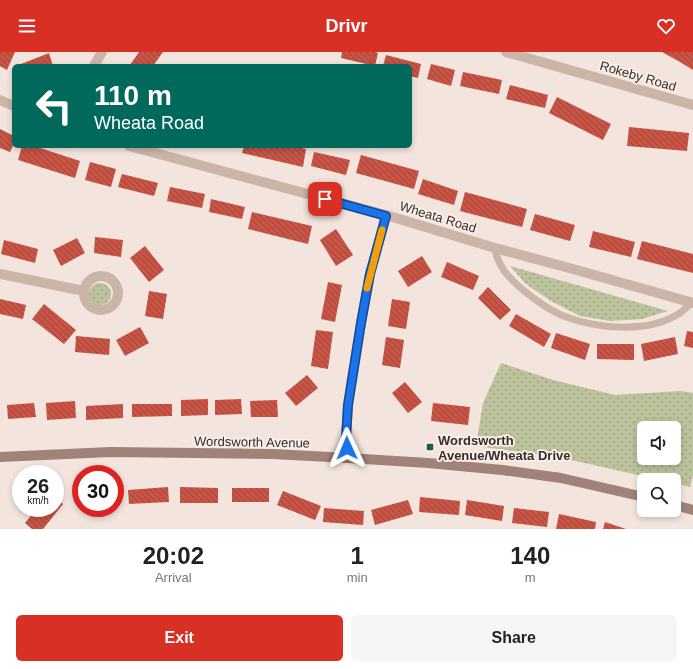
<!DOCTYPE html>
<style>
:root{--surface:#fff;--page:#f6f6f6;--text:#222;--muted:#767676;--accent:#d93025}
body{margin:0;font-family:Helvetica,sans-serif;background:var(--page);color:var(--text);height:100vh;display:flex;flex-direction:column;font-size:15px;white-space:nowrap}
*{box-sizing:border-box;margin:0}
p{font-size:13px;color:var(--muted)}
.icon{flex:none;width:22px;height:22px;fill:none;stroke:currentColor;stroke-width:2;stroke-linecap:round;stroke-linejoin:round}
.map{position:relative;height:477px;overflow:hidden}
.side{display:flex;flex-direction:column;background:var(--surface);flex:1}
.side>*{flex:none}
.banner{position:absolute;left:12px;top:12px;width:400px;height:84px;border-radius:6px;box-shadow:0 2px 6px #0003;background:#00695c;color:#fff;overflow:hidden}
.buttons{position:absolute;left:637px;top:369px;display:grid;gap:8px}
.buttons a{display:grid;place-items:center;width:44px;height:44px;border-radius:6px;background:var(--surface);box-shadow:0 2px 6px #0003;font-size:20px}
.speed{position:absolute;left:12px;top:413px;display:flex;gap:8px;font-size:20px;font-weight:700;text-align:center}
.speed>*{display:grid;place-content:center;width:52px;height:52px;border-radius:50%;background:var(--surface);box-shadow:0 2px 6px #0003;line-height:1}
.speed small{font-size:10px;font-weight:400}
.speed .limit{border:6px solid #d22;background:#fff;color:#111}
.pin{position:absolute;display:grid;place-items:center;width:34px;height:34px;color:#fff;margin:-17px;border-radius:8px;box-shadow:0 2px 6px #0006}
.me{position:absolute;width:44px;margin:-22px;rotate:359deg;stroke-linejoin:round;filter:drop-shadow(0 0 3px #0008)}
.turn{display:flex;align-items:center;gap:14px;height:84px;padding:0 16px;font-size:18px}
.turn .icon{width:52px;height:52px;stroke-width:2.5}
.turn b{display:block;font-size:28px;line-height:34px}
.eta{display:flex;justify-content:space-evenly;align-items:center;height:68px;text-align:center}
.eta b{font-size:24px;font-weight:800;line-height:28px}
.cta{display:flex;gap:8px;margin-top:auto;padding:8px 16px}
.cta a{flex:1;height:46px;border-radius:6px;background:var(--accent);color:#fff;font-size:16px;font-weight:800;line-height:46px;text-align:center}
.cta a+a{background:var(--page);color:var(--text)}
header{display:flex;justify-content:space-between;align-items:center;height:52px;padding:0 16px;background:var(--accent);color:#fff;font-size:18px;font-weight:800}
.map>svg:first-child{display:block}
.grass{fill:url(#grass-dots);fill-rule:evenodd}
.building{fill:url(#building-back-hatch)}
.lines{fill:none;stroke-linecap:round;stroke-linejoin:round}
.lane{stroke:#cbb4a8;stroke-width:7}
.street{stroke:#cbb4a8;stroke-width:10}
.secondary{stroke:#9f827a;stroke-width:10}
.route-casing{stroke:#114b97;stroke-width:10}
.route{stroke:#1a73e8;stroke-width:7}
.slow{stroke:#f59e0b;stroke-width:7}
.poi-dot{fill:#1d5a56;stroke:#faf0e9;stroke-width:1.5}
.labels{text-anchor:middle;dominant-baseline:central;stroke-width:3.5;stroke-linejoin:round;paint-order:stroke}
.street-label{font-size:13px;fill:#382b29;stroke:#faf0e9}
.poi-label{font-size:13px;font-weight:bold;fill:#382b29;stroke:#faf0e9;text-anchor:start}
</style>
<header><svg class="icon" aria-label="menu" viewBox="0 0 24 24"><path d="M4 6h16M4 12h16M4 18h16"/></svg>Drivr<svg class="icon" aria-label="heart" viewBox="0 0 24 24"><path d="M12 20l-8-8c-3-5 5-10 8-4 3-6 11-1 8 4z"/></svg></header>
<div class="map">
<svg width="693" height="477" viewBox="0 0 693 477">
<defs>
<pattern id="grass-dots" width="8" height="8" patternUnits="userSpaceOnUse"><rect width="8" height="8" fill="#bbc29c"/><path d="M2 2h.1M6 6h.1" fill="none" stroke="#999e7f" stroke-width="1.8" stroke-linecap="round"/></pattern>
<pattern id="building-back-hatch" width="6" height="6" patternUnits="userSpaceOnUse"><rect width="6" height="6" fill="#c85446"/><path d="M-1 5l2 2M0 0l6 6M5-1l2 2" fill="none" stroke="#a3463a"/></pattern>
</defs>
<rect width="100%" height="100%" fill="#f3e5dd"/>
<!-- grass -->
<g class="grass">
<path d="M510 214 668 259 642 267 610 269 580 264 551 249 526 232Z"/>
<circle cx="100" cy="242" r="11"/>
<path d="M501 311 553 328 615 343 681 339 693 341V424L690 435 674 431V428H660L558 405 476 394 483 351ZM644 376H674V406H644Z"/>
</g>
<!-- building -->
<g class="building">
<path d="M0 0H15L7 18 0 14Z"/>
<path d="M139 0H163L153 14H132L130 13Z"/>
<path d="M342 0H376L378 1 375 14 341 6Z"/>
<path d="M662 0H693V18L680 10Z"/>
<path d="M49 1 53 14H22L21 12Z"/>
<path d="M386 3 421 12 418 26 410 24V14H383Z"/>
<path d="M431 12 455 18 451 34 427 27Z"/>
<path d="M463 20 502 28 499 42 460 34Z"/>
<path d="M510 33 548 43 545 56 506 47Z"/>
<path d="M557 45 611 72 603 88 549 61Z"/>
<path d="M629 75 689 81 687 99 627 94Z"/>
<path d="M0 77 14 84V92L10 100 0 96Z"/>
<path d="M22 94H34L80 109 75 126 18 108Z"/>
<path d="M244 94H292L306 97 303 115 242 101Z"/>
<path d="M314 100 350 108 346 123 311 114Z"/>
<path d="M361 103 419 119 414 137 356 121Z"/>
<path d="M90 110 116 117 111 135 85 128Z"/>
<path d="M122 122 158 131 154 144 118 135Z"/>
<path d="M423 127 458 139 454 153 418 142Z"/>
<path d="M170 135 205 142 202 156 167 149Z"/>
<path d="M465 140 527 157 522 175 460 159Z"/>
<path d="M211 147 245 155 242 167 209 160Z"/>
<path d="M252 160 312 174 308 192 248 177Z"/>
<path d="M535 162 575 173 570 189 530 178Z"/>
<path d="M336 177 353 203 336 214 320 188Z"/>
<path d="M593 179 635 190 631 205 589 195Z"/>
<path d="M95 185 123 188 121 205 94 201Z"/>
<path d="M77 186 85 201 61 214 53 198Z"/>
<path d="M4 188 38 197 35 211 1 202Z"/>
<path d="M642 189 693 202V221L637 207Z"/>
<path d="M145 194 164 218 149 230 130 206Z"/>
<path d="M422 204 432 220 408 235 398 219Z"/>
<path d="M447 210 479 224 473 238 441 225Z"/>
<path d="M328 230 342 233 335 270 321 267Z"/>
<path d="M488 235 511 258 500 268 478 246Z"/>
<path d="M149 239 167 242 163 267 145 264Z"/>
<path d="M0 247 26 253 23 267 0 262Z"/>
<path d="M392 247 410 250 406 277 388 274Z"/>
<path d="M44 252 76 278 64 292 32 267Z"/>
<path d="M516 262 551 282 544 295 509 274Z"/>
<path d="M140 275 149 291 125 304 116 288Z"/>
<path d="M316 278 333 280 328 317 311 314Z"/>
<path d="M687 279 693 280V296L684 294Z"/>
<path d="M556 281 590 292 585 308 551 296Z"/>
<path d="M76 284 110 287 109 303 75 300Z"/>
<path d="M386 285 404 288 400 316 382 313Z"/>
<path d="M675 285 678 302 644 309 641 292Z"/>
<path d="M597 292H634V308L597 307Z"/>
<path d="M307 323 318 336 296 354 285 341Z"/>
<path d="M405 330 422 350 408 361 392 341Z"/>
<path d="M208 347V363L181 364V348Z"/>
<path d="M241 347 242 362 215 363V348Z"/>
<path d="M277 348 278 365H251L250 349Z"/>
<path d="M75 349 76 366 47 368 46 351Z"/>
<path d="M34 351 36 365 8 367 7 353Z"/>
<path d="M433 351 470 355 468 373 431 369Z"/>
<path d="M123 352V366L86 368V354Z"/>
<path d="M132 352H172V364L132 365Z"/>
<path d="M168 435 169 450 129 452 128 438Z"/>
<path d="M180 435 218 436V451H180Z"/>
<rect x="232" y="436" width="37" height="14"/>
<path d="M283 439 321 454 315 468 277 453Z"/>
<path d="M420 445 460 449 459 463 419 460Z"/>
<path d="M55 446 63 452 43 477H32L25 471 37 456H55Z"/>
<path d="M408 448 413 462 375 473 371 458Z"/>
<path d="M467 448 504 454 502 469 465 463Z"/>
<path d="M324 456 364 459 363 473 323 470Z"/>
<path d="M514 456 549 460 547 475 512 471Z"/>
<path d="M559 462 596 470 595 477H556Z"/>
<path d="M605 470 626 477H603Z"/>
</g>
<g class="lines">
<!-- lane -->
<path class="lane" d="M495 196C497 214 510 227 523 238 534 247 548 257 561 263 595 277 648 282 680 261 684 258 688 254 691 251"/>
<!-- street -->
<g class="street">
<path d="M506 0 693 53"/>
<path d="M94 14 102 0"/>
<path d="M0 48 14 54"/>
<path d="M129 94 386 163 495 196 573 217 693 251"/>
<path d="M0 222 84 239"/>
<circle cx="101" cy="241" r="17"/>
<path d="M348 406 346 386 348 353 361 271 370 222 386 163"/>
</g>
<!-- secondary -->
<g class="secondary">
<path d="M0 405 111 400 273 402 348 406 428 411 502 418 561 426 644 445"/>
<path d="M674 453 693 458"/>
</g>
</g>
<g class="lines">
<!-- route casing -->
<g class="route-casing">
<path id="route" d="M325 147 386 164 370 222 361 271 348 353 346 386 347 396"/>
</g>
<!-- route -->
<use href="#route" class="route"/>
<!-- slow -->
<path class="slow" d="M367 236 382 178"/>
</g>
<!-- markers -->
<rect class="poi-dot" x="426" y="391" width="8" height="8" rx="2"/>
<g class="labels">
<!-- street labels -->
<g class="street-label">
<text transform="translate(638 24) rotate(16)">Rokeby Road</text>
<text transform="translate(438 165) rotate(17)">Wheata Road</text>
<text transform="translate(252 390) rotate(1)">Wordsworth Avenue</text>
</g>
<!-- poi labels -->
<g class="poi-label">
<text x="438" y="388">Wordsworth<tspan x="438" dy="15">Avenue/Wheata Drive</tspan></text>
</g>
</g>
</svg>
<div class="buttons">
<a><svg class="icon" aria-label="sound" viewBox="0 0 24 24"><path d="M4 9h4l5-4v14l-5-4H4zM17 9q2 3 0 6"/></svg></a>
<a><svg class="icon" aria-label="search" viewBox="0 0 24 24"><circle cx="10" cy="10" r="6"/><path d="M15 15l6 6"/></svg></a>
</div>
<div class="speed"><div>26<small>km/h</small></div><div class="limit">30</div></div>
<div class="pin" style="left:325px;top:147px;background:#d93025"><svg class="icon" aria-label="arrive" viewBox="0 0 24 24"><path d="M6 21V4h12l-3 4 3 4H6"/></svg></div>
<svg class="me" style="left:347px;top:396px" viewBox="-20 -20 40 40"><path d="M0-17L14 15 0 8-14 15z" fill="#1a73e8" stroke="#fff" stroke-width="4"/></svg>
<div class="banner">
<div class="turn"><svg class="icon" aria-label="left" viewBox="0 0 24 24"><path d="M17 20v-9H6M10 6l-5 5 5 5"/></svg><div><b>110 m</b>Wheata Road</div></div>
</div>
</div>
<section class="side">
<div class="eta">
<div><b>20:02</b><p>Arrival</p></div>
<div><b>1</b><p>min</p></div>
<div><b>140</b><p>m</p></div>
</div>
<div class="cta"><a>Exit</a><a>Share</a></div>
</section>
